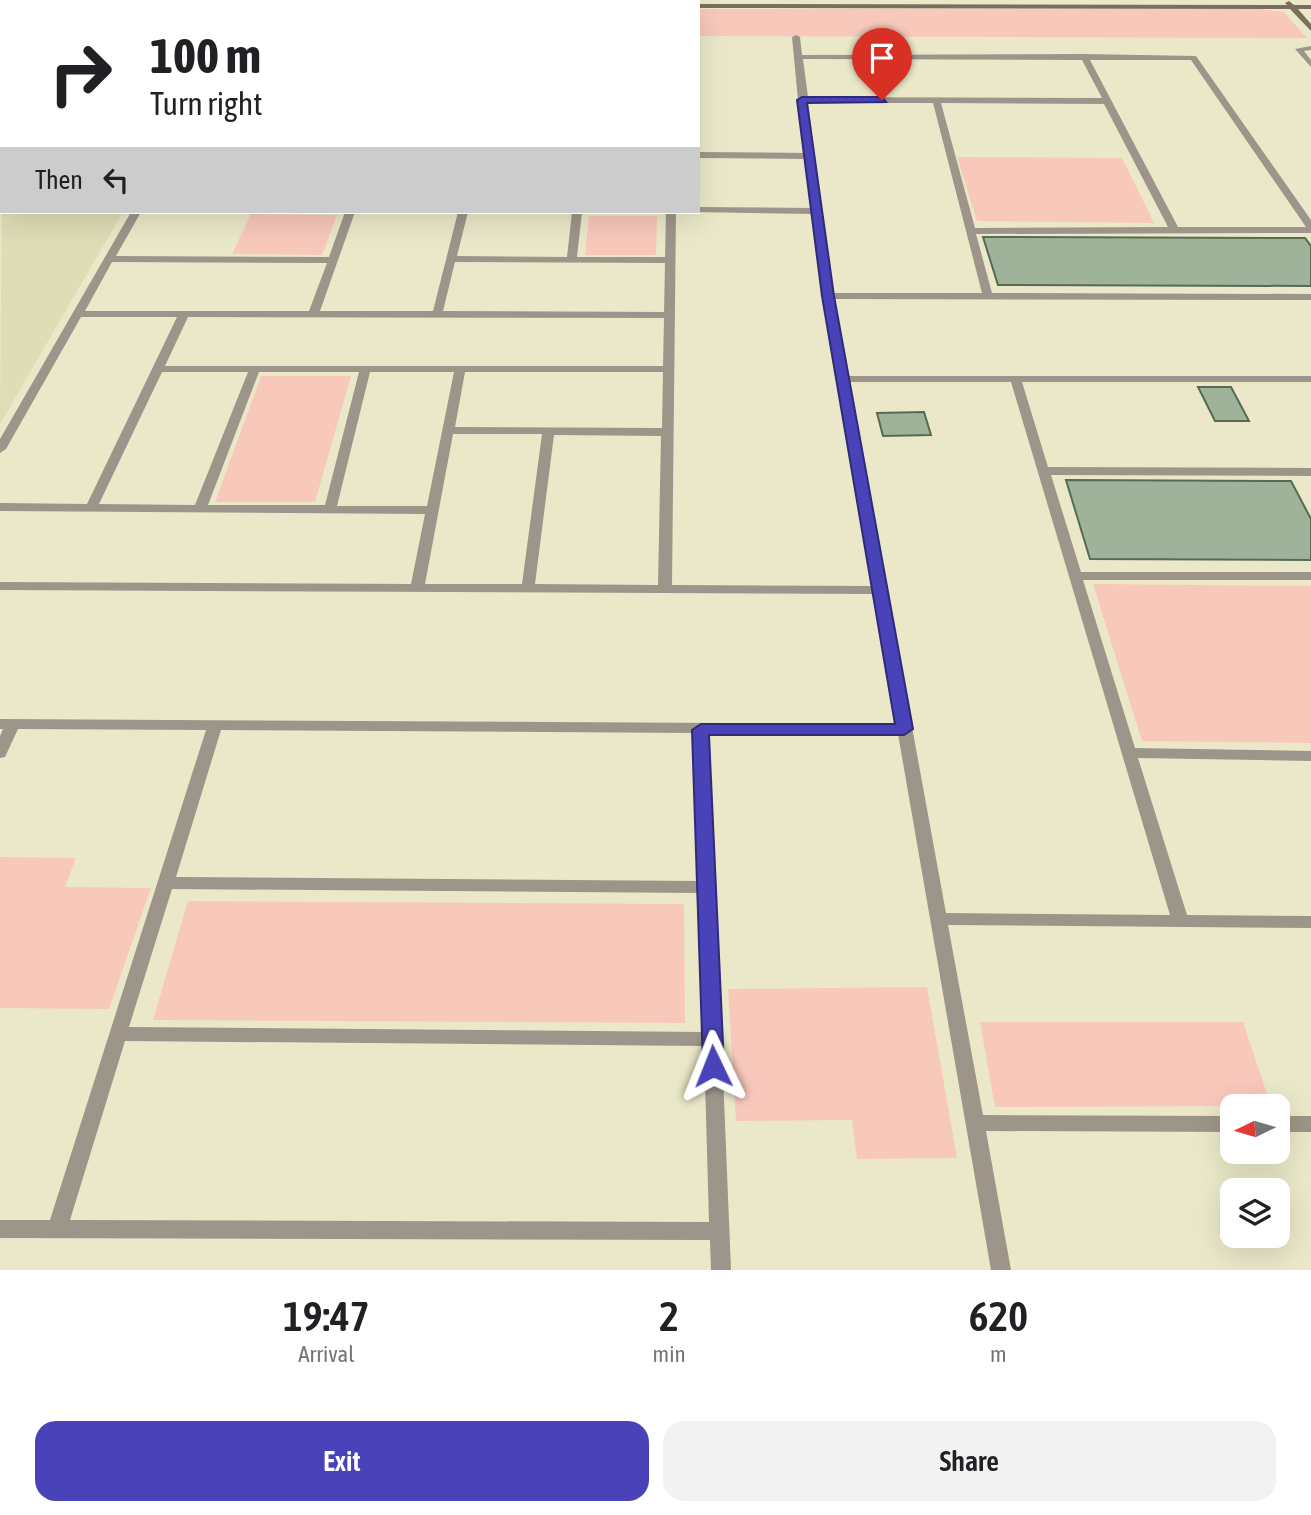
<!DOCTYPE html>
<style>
:root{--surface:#fff;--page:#f2f2f2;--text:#202124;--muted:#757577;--accent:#4a42b8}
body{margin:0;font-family:"Asap Condensed",sans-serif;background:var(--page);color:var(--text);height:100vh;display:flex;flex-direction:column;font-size:26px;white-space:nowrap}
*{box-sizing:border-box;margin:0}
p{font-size:23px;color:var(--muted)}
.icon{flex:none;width:38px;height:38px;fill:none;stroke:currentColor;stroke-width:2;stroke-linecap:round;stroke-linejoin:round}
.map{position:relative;height:1270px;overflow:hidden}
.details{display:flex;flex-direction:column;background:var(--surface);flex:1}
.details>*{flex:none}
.banner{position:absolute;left:0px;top:0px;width:700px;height:214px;box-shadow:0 7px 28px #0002;background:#fff;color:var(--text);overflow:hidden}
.needle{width:46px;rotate:265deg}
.buttons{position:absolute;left:1220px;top:1094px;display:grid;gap:14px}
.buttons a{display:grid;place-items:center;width:70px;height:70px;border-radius:14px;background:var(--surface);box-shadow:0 7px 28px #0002;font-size:35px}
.pin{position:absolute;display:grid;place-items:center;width:60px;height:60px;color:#fff;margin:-72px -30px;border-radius:50% 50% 50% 0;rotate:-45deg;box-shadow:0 0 7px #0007}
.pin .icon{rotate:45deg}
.me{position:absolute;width:77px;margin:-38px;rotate:358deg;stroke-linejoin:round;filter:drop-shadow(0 0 5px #0008)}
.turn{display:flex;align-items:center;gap:24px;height:147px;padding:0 35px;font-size:32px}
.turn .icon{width:91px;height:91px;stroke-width:2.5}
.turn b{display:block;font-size:49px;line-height:60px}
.then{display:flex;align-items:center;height:66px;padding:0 35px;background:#0003;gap:14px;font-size:26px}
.eta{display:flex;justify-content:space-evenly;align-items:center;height:119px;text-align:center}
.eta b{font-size:42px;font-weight:600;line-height:49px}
.cta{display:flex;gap:14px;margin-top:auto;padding:14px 35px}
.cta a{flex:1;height:80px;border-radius:21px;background:var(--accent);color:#fff;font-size:28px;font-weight:600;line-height:80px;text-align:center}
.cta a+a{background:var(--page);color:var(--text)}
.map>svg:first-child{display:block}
.built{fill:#dfddb6}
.green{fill:#f8c8bb}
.building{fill:#9fb39b;stroke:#576a53;stroke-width:2}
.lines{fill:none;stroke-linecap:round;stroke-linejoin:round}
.lane{fill:#9e958a;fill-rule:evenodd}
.street{fill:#9e958a;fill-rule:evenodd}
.secondary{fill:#7b6e5f;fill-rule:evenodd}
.route{fill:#4a42b8;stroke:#302b78;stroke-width:2}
</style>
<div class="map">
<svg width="1311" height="1270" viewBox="0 0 1311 1270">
<rect width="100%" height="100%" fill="#eae8c9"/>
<!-- built -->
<path class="built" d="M2 171V212H123L0 424Z"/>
<!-- green -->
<g class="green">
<path d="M698 9H1260L1284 12 1307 38 698 36Z"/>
<path d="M957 157 1122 158 1154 223 977 221Z"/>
<path d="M251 214 337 215 322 255 232 254Z"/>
<path d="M589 216H657L656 255H585Z"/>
<path d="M261 376H351L315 502H215Z"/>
<path d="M1093 584 1311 586V743L1142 741Z"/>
<path d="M0 857 76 858 65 887 151 888 109 1009 0 1008Z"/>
<path d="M188 901 684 904 685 1023 153 1020Z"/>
<path d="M927 987 957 1158 857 1159 852 1120 736 1121 728 989Z"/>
<path d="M980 1022H1243L1271 1106 995 1107Z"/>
</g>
<!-- building -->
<g class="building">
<path d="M983 237 1305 238 1311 246V286L998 285Z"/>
<path d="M1198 387H1231L1249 421H1215Z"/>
<path d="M924 412 931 435 883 436 877 413Z"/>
<path d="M1066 480 1291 481 1311 519V560L1090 559Z"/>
</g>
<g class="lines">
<!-- lane -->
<rect class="lane" x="658" y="0" width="8" height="2"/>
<!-- street -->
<g class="street">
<path d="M108 0H116L107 2Z"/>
<rect x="383" y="0" width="8" height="2"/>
<path d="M796 35 800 37 802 55 1084 54 1196 56 1311 220V233L976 234 992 293 1311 294V300L834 299 848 376H1311V382H1022L1048 467 1311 468V476L1051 475 1081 572H1311V580H1083L1135 748 1311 751V761L1138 758 1187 915 1311 916V928L948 925 983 1115 1232 1116V1132L986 1131 1011 1270H991L898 734 709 733 731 1270H711L710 1240 0 1238V1220H50L206 730 18 729 5 757 0 758V736L3 729H0V719L897 724 874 594 0 590V582L411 584 425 514 0 511V503L87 504 177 317H81L6 449 0 453V439L131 212H141L116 256 329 257 345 212H355L320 311H433L458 212H468L457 256 567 257 572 212H582L577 257H665L666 212H676L672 585 873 586 823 296 813 214 694 212H698V207L812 208 807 159 698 158V152L806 153 798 100 792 37ZM803 59 1082 60 1102 98 808 97ZM1090 60H1191L1306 227H1178ZM808 103H933L982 293H833ZM941 103 1104 104 1168 227 975 228ZM112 262 327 263 309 311H85ZM455 262 665 263 664 312 443 311ZM188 317 664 318 663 366H165ZM162 372H248L195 505 99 504ZM259 372H359L325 505H208ZM370 372H454L427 506H337ZM465 372H663L662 428 455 427ZM849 382H1011L1170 915 946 913ZM453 434H542L522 584H425ZM554 435 661 436 658 585 535 584ZM221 730 694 733 698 881 176 877ZM172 889 699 893 703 1032 129 1027ZM125 1041 704 1046 709 1222 70 1220Z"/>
<path d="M1311 46V50L1304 51 1311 60V67L1295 49Z"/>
<rect x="0" y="52" width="2" height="4"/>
<rect x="0" y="94" width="2" height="6"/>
<path d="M2 155V162L0 163V156Z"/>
<rect x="1278" y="1116" width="33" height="16"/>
</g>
<!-- secondary -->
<g class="secondary">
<path d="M1289 1 1294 5H1311V9H1298L1311 24V31L1290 9 698 8V4L1287 5 1285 3Z"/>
<rect x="0" y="3" width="2" height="4"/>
</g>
</g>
<!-- route -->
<path class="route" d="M882 97 886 102 807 103 834 296 913 729 904 735H709L724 1066 721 1072 713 1074 706 1072 703 1066 692 730 701 724H895L822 296 797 100 802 97Z"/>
</svg>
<div class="buttons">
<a><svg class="needle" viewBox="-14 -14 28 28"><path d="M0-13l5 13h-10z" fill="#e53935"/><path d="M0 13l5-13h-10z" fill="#757577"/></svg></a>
<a><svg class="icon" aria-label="layers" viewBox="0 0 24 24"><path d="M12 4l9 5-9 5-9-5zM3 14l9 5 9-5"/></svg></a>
</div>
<div class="pin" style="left:882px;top:100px;background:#d93025"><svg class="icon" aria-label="arrive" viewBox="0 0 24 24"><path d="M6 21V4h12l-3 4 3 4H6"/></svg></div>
<svg class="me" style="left:713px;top:1066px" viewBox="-20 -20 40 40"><path d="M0-17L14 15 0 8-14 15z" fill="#4a42b8" stroke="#fff" stroke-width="4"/></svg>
<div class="banner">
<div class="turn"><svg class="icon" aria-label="right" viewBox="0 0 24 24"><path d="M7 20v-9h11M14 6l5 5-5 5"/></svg><div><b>100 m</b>Turn right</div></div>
<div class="then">Then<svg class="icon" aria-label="left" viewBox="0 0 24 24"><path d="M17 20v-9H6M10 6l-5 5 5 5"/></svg></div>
</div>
</div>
<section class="details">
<div class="eta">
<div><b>19:47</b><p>Arrival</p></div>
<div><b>2</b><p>min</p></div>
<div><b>620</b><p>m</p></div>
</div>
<div class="cta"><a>Exit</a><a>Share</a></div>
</section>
